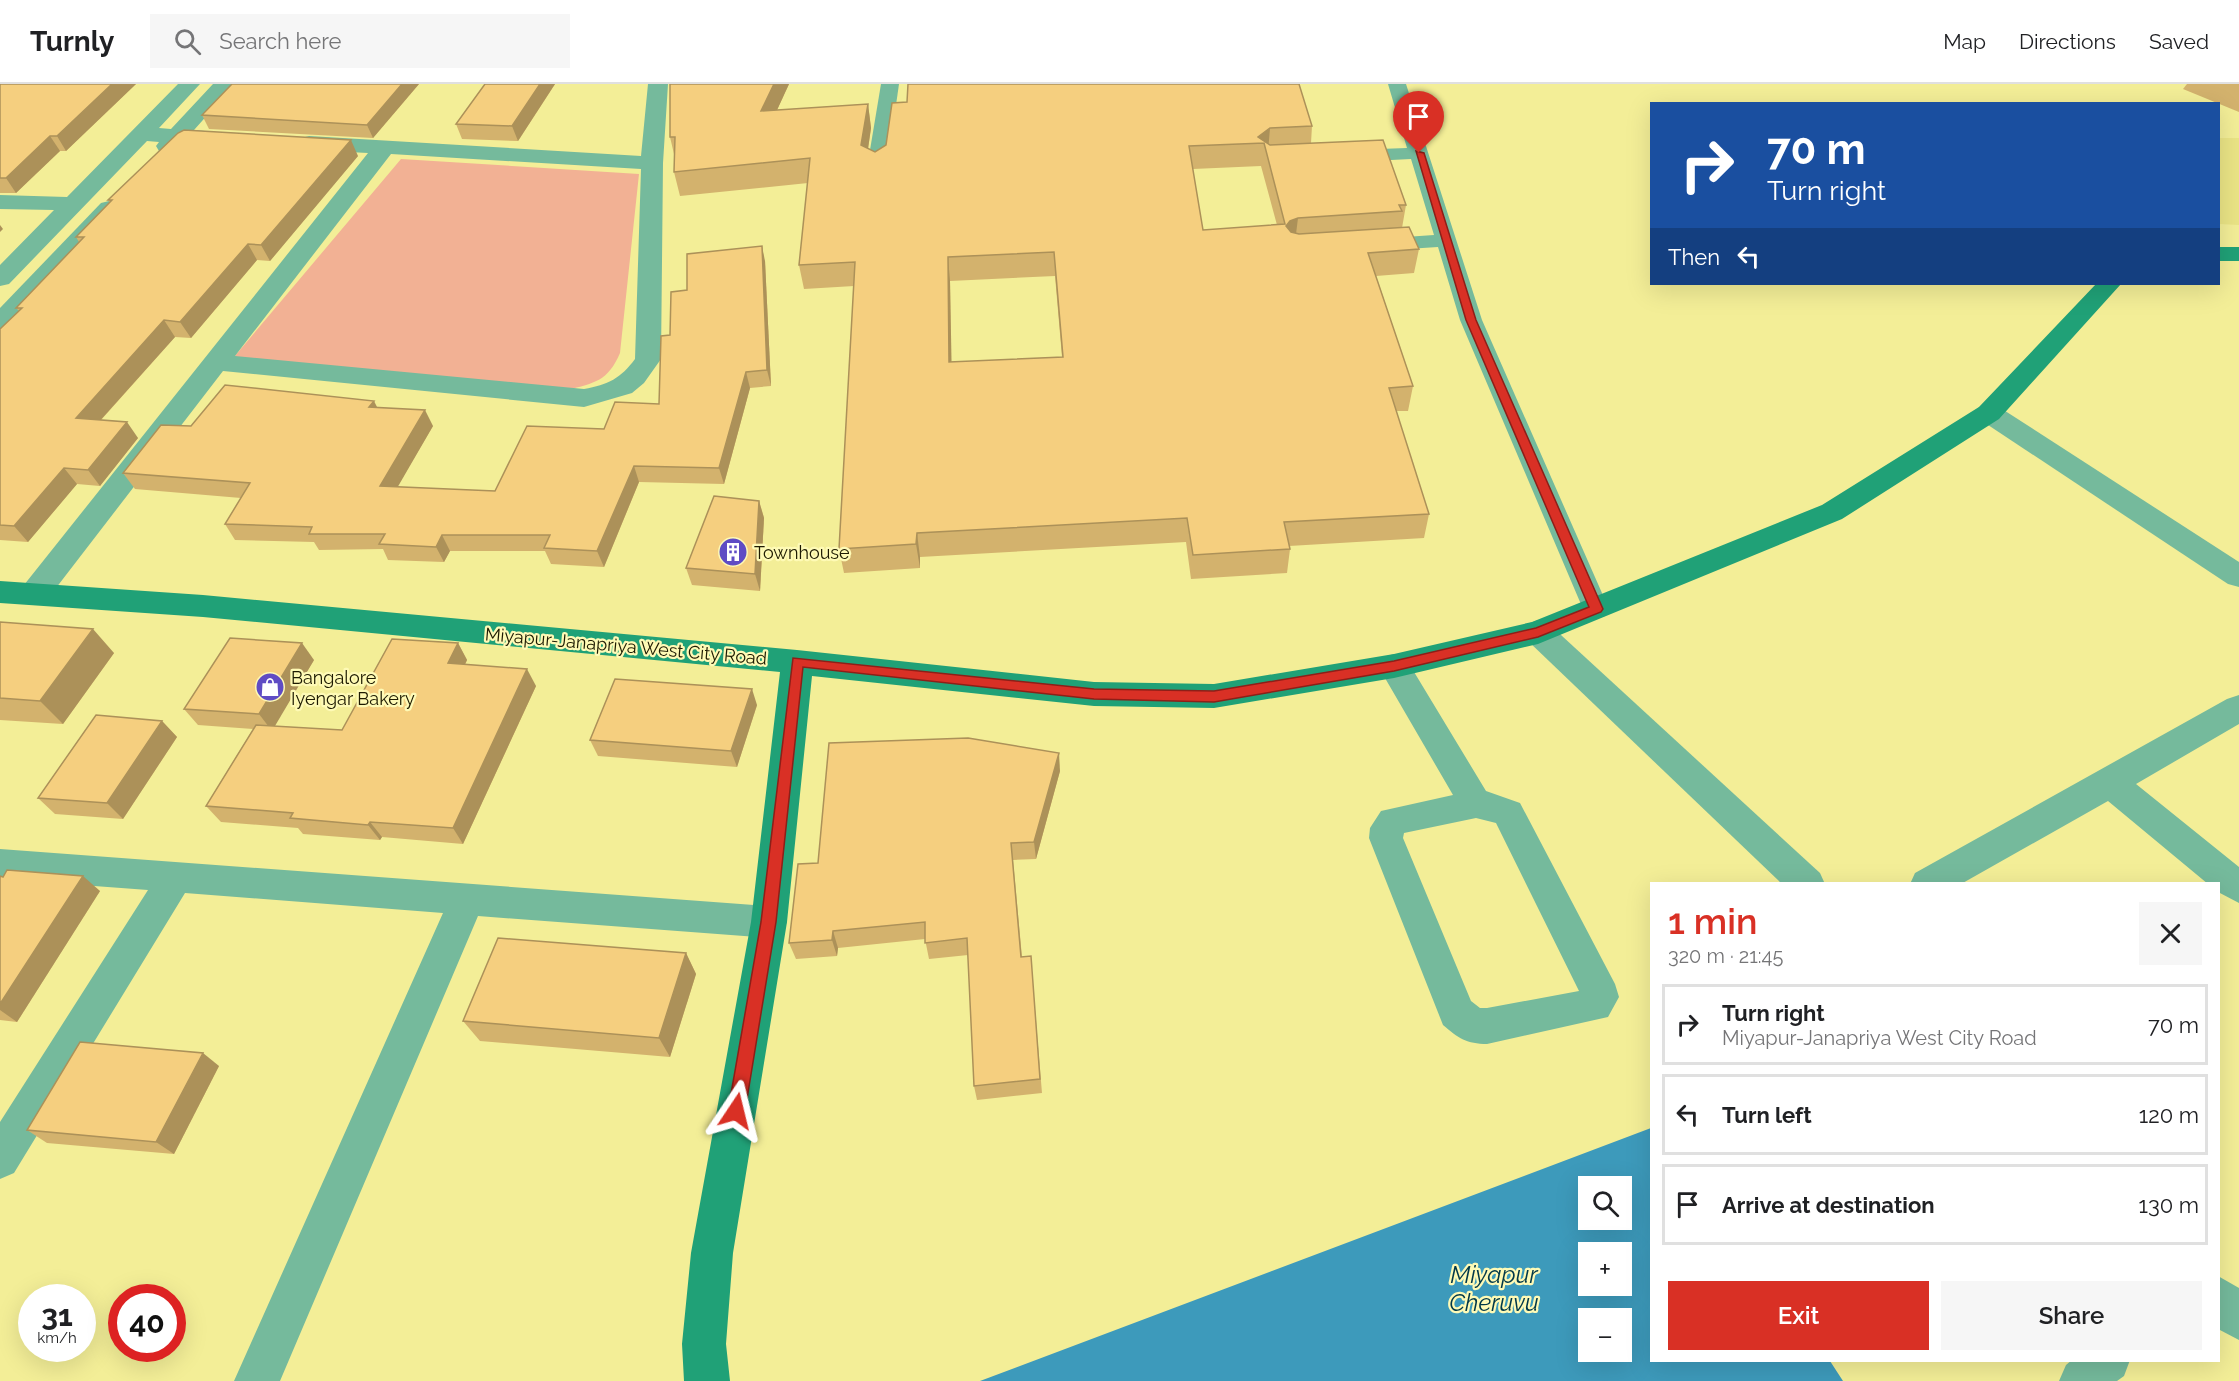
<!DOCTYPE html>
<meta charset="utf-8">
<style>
:root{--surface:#fff;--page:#f6f6f6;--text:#202124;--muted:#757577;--line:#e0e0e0;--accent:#d93025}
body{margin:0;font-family:Raleway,sans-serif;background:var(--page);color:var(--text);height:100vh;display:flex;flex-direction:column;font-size:22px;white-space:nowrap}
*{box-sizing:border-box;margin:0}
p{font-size:20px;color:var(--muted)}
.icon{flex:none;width:33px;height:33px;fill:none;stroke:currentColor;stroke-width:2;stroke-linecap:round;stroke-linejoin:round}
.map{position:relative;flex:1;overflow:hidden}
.sheet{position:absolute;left:1650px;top:798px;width:570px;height:480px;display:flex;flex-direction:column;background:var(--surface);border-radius:0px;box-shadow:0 6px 24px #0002}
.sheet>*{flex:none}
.hud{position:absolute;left:1650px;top:18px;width:570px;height:183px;border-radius:0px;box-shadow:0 6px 24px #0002;background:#1a4fa0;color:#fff;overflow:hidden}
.buttons{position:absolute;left:1578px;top:1092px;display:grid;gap:12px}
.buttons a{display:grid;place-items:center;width:54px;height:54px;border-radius:0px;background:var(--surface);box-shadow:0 6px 24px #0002;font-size:30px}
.speed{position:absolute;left:18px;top:1200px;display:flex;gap:12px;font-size:30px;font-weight:700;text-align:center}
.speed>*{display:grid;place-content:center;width:78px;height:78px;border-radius:50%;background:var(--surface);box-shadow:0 6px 24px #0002;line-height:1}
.speed small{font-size:15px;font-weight:400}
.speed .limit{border:9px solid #d22;background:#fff;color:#111}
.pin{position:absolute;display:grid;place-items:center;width:51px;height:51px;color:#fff;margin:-62px -26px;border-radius:50% 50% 50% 0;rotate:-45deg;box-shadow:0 0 6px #0007}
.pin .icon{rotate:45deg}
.me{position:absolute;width:66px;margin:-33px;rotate:10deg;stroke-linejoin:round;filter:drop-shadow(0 0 4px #0008)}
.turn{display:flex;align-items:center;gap:21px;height:126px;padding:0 18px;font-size:27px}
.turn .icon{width:78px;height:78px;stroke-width:2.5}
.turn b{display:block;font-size:42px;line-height:51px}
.then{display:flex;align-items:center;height:57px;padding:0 18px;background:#0003;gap:12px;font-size:22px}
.round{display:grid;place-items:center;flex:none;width:63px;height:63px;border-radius:0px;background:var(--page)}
.summary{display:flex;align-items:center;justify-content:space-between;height:102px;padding:0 18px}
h1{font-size:36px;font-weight:600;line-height:45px;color:var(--accent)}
.cta{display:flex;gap:12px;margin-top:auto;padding:12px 18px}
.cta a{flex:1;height:69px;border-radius:0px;background:var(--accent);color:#fff;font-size:24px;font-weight:600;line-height:69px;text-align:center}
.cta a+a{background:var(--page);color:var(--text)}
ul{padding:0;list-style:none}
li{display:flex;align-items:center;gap:18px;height:81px;margin:0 12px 9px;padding:0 6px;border:3px solid var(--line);border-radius:0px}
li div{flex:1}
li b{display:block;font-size:22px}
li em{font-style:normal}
header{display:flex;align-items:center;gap:36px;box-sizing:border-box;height:84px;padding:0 30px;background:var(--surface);border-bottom:2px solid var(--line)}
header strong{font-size:28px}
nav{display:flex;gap:33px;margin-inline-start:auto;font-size:21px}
.search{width:420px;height:54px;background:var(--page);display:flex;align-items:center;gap:15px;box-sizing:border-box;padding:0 21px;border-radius:0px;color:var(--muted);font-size:22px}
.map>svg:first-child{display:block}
.built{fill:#eae485}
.green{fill:#f2b194}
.water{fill:#3d9abb;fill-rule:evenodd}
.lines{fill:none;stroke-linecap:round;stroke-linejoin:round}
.lane{fill:#75ba9c;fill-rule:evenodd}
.street{fill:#75ba9c;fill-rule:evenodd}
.secondary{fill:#20a177;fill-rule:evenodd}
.wall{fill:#d3b26d;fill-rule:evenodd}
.shaded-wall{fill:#ac9159}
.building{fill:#f5cf7f;stroke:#ac9159;stroke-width:1.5;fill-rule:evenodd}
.route{fill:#d93025;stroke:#8d1f18;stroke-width:1.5}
.labels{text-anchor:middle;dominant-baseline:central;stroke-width:4.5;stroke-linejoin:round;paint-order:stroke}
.poi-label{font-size:18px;fill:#1d1a01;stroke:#fefab6;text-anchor:start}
.street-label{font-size:18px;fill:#1d1a01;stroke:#fefab6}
.near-water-label{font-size:24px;font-style:italic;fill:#003849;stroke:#fefab6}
</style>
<header>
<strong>Turnly</strong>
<div class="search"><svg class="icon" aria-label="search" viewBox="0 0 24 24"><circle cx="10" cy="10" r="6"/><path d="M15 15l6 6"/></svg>Search here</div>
<nav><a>Map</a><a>Directions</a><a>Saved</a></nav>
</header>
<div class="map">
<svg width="2239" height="1297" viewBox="0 0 2239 1297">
<rect width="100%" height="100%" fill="#f3ee97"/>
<!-- built -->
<path class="built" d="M2219 54H2239V141L2219 140Z"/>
<!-- green -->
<path class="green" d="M401 75 639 90 620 269C608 297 595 299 567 306L234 273Z"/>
<!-- water -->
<path class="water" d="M1651 1044 1652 1276 1830 1277 1843 1297H980ZM1588 1102H1622V1136H1588ZM1588 1168H1622V1202H1588ZM1588 1234H1622V1268H1588Z"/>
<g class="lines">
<!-- lane -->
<g class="lane">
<path d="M881 0H899L887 84 877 90 867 84Z"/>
<path d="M1388 0H1406L1482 236 1609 525 1605 532 1596 535 1587 532 1583 525 1460 236 1438 163 1376 167 1369 165 1366 161 1369 157 1376 155 1434 151 1411 75 1351 78 1341 72 1351 66 1407 64Z"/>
</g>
<!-- street -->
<g class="street">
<path d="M178 0H200L159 44 171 45 213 0H235L194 46 227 49 230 54 227 59H182C175 67 170 69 159 67L156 62 159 58 147 57 9 200 0 202V181L54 126 0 125V111L67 113Z"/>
<path d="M648 0H668L663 79 661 275 644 299 632 309 584 323 223 287 46 517 35 520 24 517 20 509 24 501 368 69 309 66 301 64 298 59 301 54 309 52 641 72ZM391 70 641 85 635 275C621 294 608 301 584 305L235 272Z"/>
<path d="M109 117 117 119 121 124 117 129 9 244 0 247V224L101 119Z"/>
<path d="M1989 320 1999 323 2239 478V503L2228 500 1979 335 1975 329 1979 323Z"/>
<path d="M1538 536 1549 540 1820 789 1825 800H1782L1527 556 1522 548 1527 540Z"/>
<path d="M1394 570 1405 573 1486 707 1520 719 1615 900 1619 913 1608 933 1487 960C1467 960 1458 954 1443 941L1369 754 1370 744 1381 727 1453 711 1378 582 1383 573ZM1476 734 1496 739 1579 907 1487 924H1480L1471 917 1403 754 1404 749Z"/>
<path d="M2239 611V640L2136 700 2239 783V819L2218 808V800H2208L2108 717 1961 800H1910L1915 789 2227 615Z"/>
<path d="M0 765 769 822 782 827 787 838 782 849 769 854 478 832 280 1297H234L443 829 185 809 14 1089 0 1095V1038L148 806 0 795Z"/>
<path d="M2218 1192 2239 1204V1256L2218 1245Z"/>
<path d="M2072 1276H2130L2124 1292 2117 1297H2059L2066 1281Z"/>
</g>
<!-- secondary -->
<g class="secondary">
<rect x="2218" y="163" width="21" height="14"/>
<path d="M2096 200H2121L1999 335 1842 435 1538 560 1394 594 1214 624 1094 622 812 592 787 838 733 1169 726 1260 730 1297H684L682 1260 691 1169 751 838 780 588 203 533 0 519V497L203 511 797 566 1094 598 1214 600 1394 570 1532 538 1822 421 1979 323Z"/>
</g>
</g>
<!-- wall -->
<g class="wall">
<path d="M0 0H136L66 67H60L16 109H0Z"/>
<path d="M232 0H419L373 54 209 45 202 31Z"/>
<path d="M485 0H555L518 57 462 55 456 40Z"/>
<path d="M670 0H789L777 26 868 20 871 44 868 65 875 68 886 61 1312 42 1311 59 1406 121 1402 144 1419 165 1414 189 1376 192 1413 302 1408 327H1396L1429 430 1424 454 1289 462 1290 465 1287 489 1191 495 1186 458 920 473V484L844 489 839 465 854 202 804 205 799 181 808 99 680 112 674 88V70L670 53ZM1261 82 1277 141 1203 146 1193 85ZM1055 192 1062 273 951 278 950 197Z"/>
<path d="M2187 0H2239V28L2183 5Z"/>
<path d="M358 72 270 177 257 176 191 254 175 253 101 336 138 354 100 402 77 400 28 458 0 456V245L19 227 16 224 79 158 76 153 110 119 108 116Z"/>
<path d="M765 177 771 302 750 304 724 400 639 398 604 483 551 480 545 467H450L444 478 388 476 383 465 319 466 314 458 235 456 225 440 241 414 135 405 123 389 191 342 377 324 433 342 397 403 495 407 604 345 659 320 687 206Z"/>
<path d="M759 417 764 434 760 507 692 501 686 484Z"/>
<path d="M0 538 114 569 63 640 0 636Z"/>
<path d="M458 559 467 576 465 581 536 602 463 760 382 753 380 756 303 750 298 744 221 738 206 722 253 645 198 641 184 625 314 576 274 642 342 646Z"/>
<path d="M757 621 737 683 598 672 590 656Z"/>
<path d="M162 637 177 653 123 735 55 730 38 714Z"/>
<path d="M1060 687 1036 775 1013 776 1022 873 1032 889 1042 1009 977 1016 974 1002 968 871 929 875 925 855 838 864 837 872 796 875 789 859 818 779Z"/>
<path d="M0 792 100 807 17 938 0 936Z"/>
<path d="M686 869 696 890 670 973 480 957 463 937Z"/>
<path d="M219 982 174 1070 47 1059 27 1046Z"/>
</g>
<!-- shaded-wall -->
<g class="shaded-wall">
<path d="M112 0H136L66 67 57 52Z"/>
<path d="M402 0H419L373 54 367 41Z"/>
<path d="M540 0H555L518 57 512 42Z"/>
<path d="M774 0H789L766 50 761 27Z"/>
<path d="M868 20 871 44 865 85 861 61Z"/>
<path d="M1270 44 1268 68 1264 59 1258 53Z"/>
<path d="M50 52 60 67 16 109 6 94Z"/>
<path d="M351 56 358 72 270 177 261 161Z"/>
<path d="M1298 134 1295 158 1286 142 1290 137Z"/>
<path d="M0 141 3 145 0 148Z"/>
<path d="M248 160 257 176 191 254 180 238Z"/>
<path d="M762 162 765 177 771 302 767 286Z"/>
<path d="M948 173 950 197 952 303 949 278Z"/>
<path d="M164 236 175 253 88 350 76 334Z"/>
<path d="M746 288 750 304 724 400 719 384Z"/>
<path d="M374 317 382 333 369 323Z"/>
<path d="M425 326 433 342 389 418 380 402Z"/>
<path d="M127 338 138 354 100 402 88 386Z"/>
<path d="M634 382 639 398 604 483 597 467Z"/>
<path d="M64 384 77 400 28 458 14 442Z"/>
<path d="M759 417 764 434 760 507 755 490Z"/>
<path d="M917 449 920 473V484L916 460Z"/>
<path d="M442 451 450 467 444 478 436 463Z"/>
<path d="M93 545 114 569 63 640 40 617Z"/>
<path d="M302 559 314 576 272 647 259 630Z"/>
<path d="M458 559 467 576 457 596 448 579Z"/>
<path d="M527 585 536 602 463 760 453 744Z"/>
<path d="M752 605 757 621 737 683 731 667Z"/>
<path d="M162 637 177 653 123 735 107 719Z"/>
<path d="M1059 669 1060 687 1036 775 1034 758Z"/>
<path d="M370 738 382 753 380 756 368 741Z"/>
<path d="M83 792 100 807 17 938 0 926V920Z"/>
<path d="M833 847 838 864 837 872 832 856Z"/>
<path d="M686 869 696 890 670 973 659 954Z"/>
<path d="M203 969 219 982 174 1070 156 1058Z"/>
</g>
<!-- building -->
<g class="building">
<path d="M0 0H112L57 52H50L6 94H0Z"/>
<path d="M232 0H402L367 41 202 31Z"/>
<path d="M485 0H540L512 42 456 40Z"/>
<path d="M670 0H774L761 27 868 20 861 61 875 68 886 61 892 19 907 18 908 0H1299L1312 42 1270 44 1258 53 1270 61 1383 56 1406 121H1399L1402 127 1298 134 1290 137 1286 142 1291 148 1299 150 1409 143 1419 165 1368 169 1413 302 1389 304 1429 430 1284 438 1290 465 1193 471 1187 434 917 449 916 460 839 465 855 178 799 181 810 74 674 88 675 53H670ZM1264 59 1285 140 1203 146 1189 62ZM1054 168 1063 273 949 278 948 173Z"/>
<path d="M184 46 351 56 261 161 248 160 180 238 164 236 76 334 127 338 88 386 64 384 14 442 0 441V245L22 224H16L84 153H76L112 116H108L178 49Z"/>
<path d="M762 162 767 286 746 288 719 384 634 382 597 467 544 464 550 451H442L436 463 379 460 385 450H309L312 443 225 440 250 399 123 389 161 341 191 342 225 301 374 317 369 323 425 326 380 402 495 407 527 342 604 345 615 318 659 320 661 252 670 251 671 208 687 206V170Z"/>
<path d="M714 412 759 417 755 490 686 484Z"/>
<path d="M0 538 93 545 40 617 0 614Z"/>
<path d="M230 554 302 559 259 630 184 625Z"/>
<path d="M392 555 458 559 448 579 527 585 453 744 370 738 368 741 290 734 293 729 206 722 256 641 342 646Z"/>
<path d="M615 595 752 605 731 667 590 656Z"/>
<path d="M96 631 162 637 107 719 38 714Z"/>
<path d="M968 654 1059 669 1034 758 1011 759 1021 873 1031 872 1040 995 974 1002 967 854 925 859V838L833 847 832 856 789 859 798 780 818 779 829 659Z"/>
<path d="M7 786 83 792 0 920V792L3 793Z"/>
<path d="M498 854 686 869 659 954 463 937Z"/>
<path d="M80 958 203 969 156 1058 27 1046Z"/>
</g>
<!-- route -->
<path class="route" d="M1416 67 1424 69 1476 236 1603 525 1601 528 1538 553 1394 587 1214 618 1094 615 803 583 776 838 745 1027 742 1033 736 1035 730 1033 728 1027 761 838 793 574 1094 605 1214 607 1394 577 1536 544 1589 523 1466 236Z"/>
<!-- icons -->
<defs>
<g id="building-disc" transform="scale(1.5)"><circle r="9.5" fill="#5f4cc4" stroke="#fefab6"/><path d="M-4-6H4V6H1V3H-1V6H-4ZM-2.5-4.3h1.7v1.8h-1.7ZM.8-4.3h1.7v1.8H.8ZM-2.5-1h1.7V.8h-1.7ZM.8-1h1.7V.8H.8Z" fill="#fff"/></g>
<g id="shop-disc" transform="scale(1.5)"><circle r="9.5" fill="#5f4cc4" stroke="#fefab6"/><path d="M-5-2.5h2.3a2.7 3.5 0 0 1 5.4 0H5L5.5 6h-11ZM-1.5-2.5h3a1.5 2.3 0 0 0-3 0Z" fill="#fff"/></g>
</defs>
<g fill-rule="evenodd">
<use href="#building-disc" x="733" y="468"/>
<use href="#shop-disc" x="270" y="603"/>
</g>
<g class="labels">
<!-- poi labels -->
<g class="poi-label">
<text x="754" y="468">Townhouse</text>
<text x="291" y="593">Bangalore<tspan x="291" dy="21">Iyengar Bakery</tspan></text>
</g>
<!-- street labels -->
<g class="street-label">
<text transform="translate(626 562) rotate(5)">Miyapur-Janapriya West City Road</text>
</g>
<!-- near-water labels -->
<g class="near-water-label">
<text x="1494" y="1190">Miyapur<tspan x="1494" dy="28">Cheruvu</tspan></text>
</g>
</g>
</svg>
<div class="buttons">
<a><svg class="icon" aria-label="search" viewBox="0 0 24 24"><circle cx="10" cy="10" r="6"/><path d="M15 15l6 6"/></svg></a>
<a>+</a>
<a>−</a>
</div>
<div class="speed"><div>31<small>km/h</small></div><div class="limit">40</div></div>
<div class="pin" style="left:1419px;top:69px;background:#d93025"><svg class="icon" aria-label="arrive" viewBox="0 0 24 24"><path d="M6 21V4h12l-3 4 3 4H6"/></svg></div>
<svg class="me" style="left:736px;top:1027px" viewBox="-20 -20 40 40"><path d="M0-17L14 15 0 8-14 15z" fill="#d93025" stroke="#fff" stroke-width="4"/></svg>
<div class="hud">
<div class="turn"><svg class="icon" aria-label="right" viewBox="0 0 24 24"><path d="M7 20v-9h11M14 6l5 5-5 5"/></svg><div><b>70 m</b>Turn right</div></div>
<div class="then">Then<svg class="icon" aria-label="left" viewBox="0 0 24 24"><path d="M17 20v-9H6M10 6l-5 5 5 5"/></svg></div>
</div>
<section class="sheet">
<div class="summary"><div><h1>1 min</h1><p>320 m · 21:45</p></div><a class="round"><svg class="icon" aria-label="close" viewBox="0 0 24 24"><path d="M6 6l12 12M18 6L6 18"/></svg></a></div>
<ul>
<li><svg class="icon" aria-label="right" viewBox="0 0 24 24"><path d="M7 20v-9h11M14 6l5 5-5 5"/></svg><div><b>Turn right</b><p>Miyapur-Janapriya West City Road</p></div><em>70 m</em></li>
<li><svg class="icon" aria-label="left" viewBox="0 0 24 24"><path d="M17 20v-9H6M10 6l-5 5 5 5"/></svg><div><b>Turn left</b></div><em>120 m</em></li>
<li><svg class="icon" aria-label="arrive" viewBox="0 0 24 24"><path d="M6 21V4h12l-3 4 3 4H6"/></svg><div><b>Arrive at destination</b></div><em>130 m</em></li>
</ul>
<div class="cta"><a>Exit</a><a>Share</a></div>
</section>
</div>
